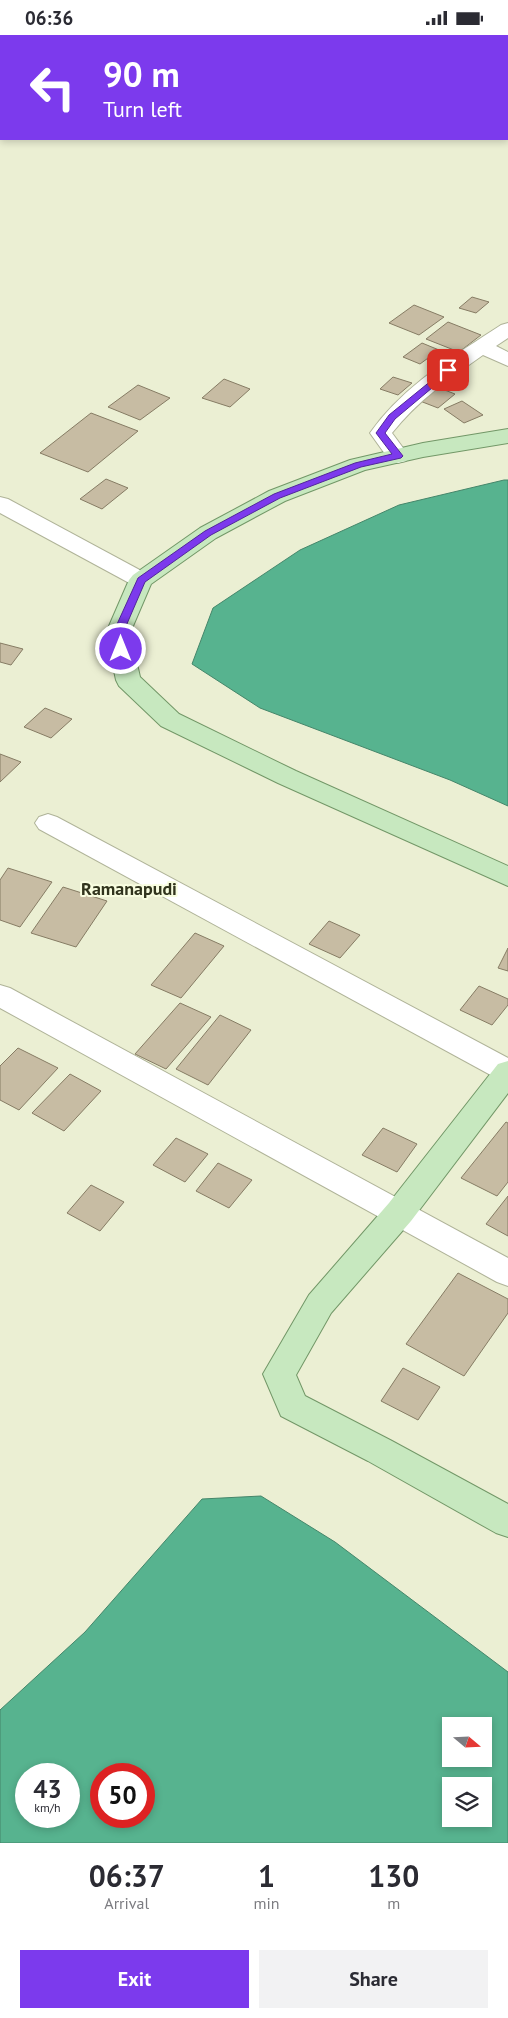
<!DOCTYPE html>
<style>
:root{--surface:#fff;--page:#f2f2f3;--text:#2b2b33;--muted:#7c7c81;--accent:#7c3aed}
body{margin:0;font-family:"PT Sans",sans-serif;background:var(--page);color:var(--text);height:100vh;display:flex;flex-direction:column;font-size:19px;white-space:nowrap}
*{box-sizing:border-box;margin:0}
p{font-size:16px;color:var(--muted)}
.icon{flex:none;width:28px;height:28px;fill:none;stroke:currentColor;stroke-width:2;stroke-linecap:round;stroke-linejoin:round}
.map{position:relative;height:1808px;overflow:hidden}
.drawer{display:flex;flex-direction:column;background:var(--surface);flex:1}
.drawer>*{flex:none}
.hud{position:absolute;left:0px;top:0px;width:509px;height:105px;box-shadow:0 2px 8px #0003;background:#7c3aed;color:#fff;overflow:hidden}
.needle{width:32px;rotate:109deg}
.buttons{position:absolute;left:442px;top:1682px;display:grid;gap:10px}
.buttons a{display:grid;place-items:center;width:50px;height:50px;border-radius:0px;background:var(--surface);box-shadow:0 2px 8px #0003;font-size:25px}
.speed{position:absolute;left:15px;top:1728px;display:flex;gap:10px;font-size:25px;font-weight:700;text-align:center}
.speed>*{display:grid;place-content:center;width:65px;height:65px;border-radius:50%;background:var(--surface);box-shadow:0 2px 8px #0003;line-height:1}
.speed small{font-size:12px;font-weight:400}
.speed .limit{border:8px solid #d22;background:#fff;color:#111}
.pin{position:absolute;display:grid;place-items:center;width:42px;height:42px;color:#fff;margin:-21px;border-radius:10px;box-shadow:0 2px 8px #0006}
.me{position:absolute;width:55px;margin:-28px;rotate:0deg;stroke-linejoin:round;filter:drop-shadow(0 0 4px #0008)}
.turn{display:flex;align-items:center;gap:18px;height:105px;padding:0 20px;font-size:22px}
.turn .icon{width:65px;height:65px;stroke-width:2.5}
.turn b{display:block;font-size:35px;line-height:42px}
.eta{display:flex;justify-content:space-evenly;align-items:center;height:85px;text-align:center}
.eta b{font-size:30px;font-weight:600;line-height:35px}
.button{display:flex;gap:10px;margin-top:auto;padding:10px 20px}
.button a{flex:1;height:58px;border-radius:0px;background:var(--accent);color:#fff;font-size:20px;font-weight:600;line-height:58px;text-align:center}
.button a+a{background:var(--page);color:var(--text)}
.status{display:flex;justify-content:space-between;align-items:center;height:35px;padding:0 25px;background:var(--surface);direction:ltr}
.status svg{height:14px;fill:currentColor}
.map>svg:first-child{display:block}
.water{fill:#57b38f;stroke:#45866a;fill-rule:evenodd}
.building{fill:#c7bca3;stroke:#867c64}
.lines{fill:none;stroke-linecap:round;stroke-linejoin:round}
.minor-casing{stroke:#afb398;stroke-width:2}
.major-casing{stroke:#729767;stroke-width:2}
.minor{fill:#fff;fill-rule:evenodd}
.major{fill:#c7e8bf;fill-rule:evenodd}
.route{fill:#7c3aed;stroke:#51269a}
.labels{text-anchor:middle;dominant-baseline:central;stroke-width:4;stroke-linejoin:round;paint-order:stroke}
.quarter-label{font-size:18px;font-weight:bold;fill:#31341d;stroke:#f8fde0}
</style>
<div class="status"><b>06:36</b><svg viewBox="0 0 49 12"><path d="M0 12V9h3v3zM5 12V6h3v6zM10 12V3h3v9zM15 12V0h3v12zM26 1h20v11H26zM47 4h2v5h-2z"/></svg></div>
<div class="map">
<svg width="508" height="1808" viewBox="0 0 508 1808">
<rect width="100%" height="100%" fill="#ebefd3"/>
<!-- water -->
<g class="water">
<path d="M504 445H508V771L450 745 260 673 192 629 213 573 300 515 399 470Z"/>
<path d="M261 1461 335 1507 508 1637V1808H0V1675L85 1597 202 1464ZM451 1691H484V1724H451ZM26 1739H69V1781H26ZM101 1739H144V1781H101ZM451 1751H484V1784H451Z"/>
</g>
<!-- building -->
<g class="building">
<path d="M472 262 489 267 476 278 459 273Z"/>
<path d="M414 270 444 282 419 300 389 288Z"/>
<path d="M448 287 481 300 459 317 426 304Z"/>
<path d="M422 308 439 315 420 329 403 322Z"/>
<path d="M393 342 412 348 398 360 380 354Z"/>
<path d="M224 344 250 354 230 372 202 363Z"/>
<path d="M138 350 170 363 140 385 108 372Z"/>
<path d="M437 352 455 359 438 373 420 366Z"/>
<path d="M462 366 483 380 464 388 444 374Z"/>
<path d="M91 378 138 396 88 437 40 418Z"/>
<path d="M106 444 128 453 102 474 80 464Z"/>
<path d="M0 608 23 614 11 630 0 627Z"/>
<path d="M45 673 72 684 51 703 24 692Z"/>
<path d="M0 719 21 727 0 747Z"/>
<path d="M8 833 52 847 20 892 0 885V845Z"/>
<path d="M63 852 107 866 76 912 31 898Z"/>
<path d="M329 886 360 900 340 923 309 909Z"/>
<path d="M195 898 224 911 181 963 151 950Z"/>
<path d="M508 913V936L498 933Z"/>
<path d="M479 951 508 964V970L492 990 460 975Z"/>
<path d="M180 968 211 982 166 1034 135 1019Z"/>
<path d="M220 980 251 995 208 1050 176 1034Z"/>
<path d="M18 1013 58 1033 19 1075 0 1065V1031Z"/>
<path d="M70 1039 101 1056 64 1096 32 1078Z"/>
<path d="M506 1087 508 1088V1147L497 1161 461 1143Z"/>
<path d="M383 1093 417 1109 397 1137 362 1120Z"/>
<path d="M176 1103 208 1119 185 1147 153 1130Z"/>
<path d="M218 1128 252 1145 229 1173 196 1156Z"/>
<path d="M91 1150 124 1167 100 1196 67 1178Z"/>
<path d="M508 1161V1201L486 1189Z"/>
<path d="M458 1238 508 1264V1278L464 1341 406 1309Z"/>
<path d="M403 1333 440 1352 418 1385 381 1366Z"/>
</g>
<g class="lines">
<!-- minor casing -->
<g class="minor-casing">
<g id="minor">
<path d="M508 288V303L496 311 508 317V331L483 320C450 343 417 366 392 398L409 421 406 426 398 428 390 426 370 398C403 351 454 321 501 290Z"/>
<path d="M0 462 8 464 149 540 153 545 149 550 141 552 133 550 0 478Z"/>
<path d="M48 779 57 782 508 1023V1047L498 1044 39 794 35 788 39 782Z"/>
<path d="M0 950 10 953 508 1223V1251L497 1247 0 973Z"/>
</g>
</g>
<!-- major casing -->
<g class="major-casing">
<g id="major">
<path d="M508 394V408L423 422 365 435 285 466 216 503 151 549 130 598 140 642 179 679 296 736 508 831V851L278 748 161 691 119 651 116 645 106 598 129 545 133 540 200 493 269 456 350 425 423 408Z"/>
<path d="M508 1026V1058L411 1186 331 1278 296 1340 305 1361 392 1406 508 1469V1502L496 1498 368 1426 281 1381 263 1339 309 1260 389 1168 498 1029Z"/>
</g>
</g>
<!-- minor -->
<use href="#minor" class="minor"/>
<!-- major -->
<use href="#major" class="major"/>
</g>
<!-- route -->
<path class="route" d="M448 332 453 335 451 337 395 384 385 398 403 421 401 423 361 432 280 463 211 500 145 547 123 598 126 614 125 616H118L113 598 138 543 205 496 274 459 355 428 392 419 376 398 389 380Z"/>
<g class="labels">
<!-- quarter labels -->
<g class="quarter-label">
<text x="129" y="853">Ramanapudi</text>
</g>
</g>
</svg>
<div class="buttons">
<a><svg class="needle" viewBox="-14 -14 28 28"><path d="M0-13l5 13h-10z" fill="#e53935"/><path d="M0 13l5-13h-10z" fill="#7c7c81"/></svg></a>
<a><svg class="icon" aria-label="layers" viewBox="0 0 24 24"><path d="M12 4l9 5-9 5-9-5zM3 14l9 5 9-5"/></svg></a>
</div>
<div class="speed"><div>43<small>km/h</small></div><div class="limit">50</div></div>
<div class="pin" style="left:448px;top:335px;background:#d93025"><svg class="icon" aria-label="arrive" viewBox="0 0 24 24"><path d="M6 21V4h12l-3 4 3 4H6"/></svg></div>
<svg class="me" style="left:121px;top:614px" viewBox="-20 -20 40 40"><circle r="17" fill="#7c3aed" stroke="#fff" stroke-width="3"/><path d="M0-11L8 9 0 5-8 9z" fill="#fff"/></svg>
<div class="hud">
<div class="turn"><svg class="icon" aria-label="left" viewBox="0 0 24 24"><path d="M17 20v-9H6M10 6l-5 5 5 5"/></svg><div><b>90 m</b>Turn left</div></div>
</div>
</div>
<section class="drawer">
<div class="eta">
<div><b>06:37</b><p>Arrival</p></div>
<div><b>1</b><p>min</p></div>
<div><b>130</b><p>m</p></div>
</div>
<div class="button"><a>Exit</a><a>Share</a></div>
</section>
